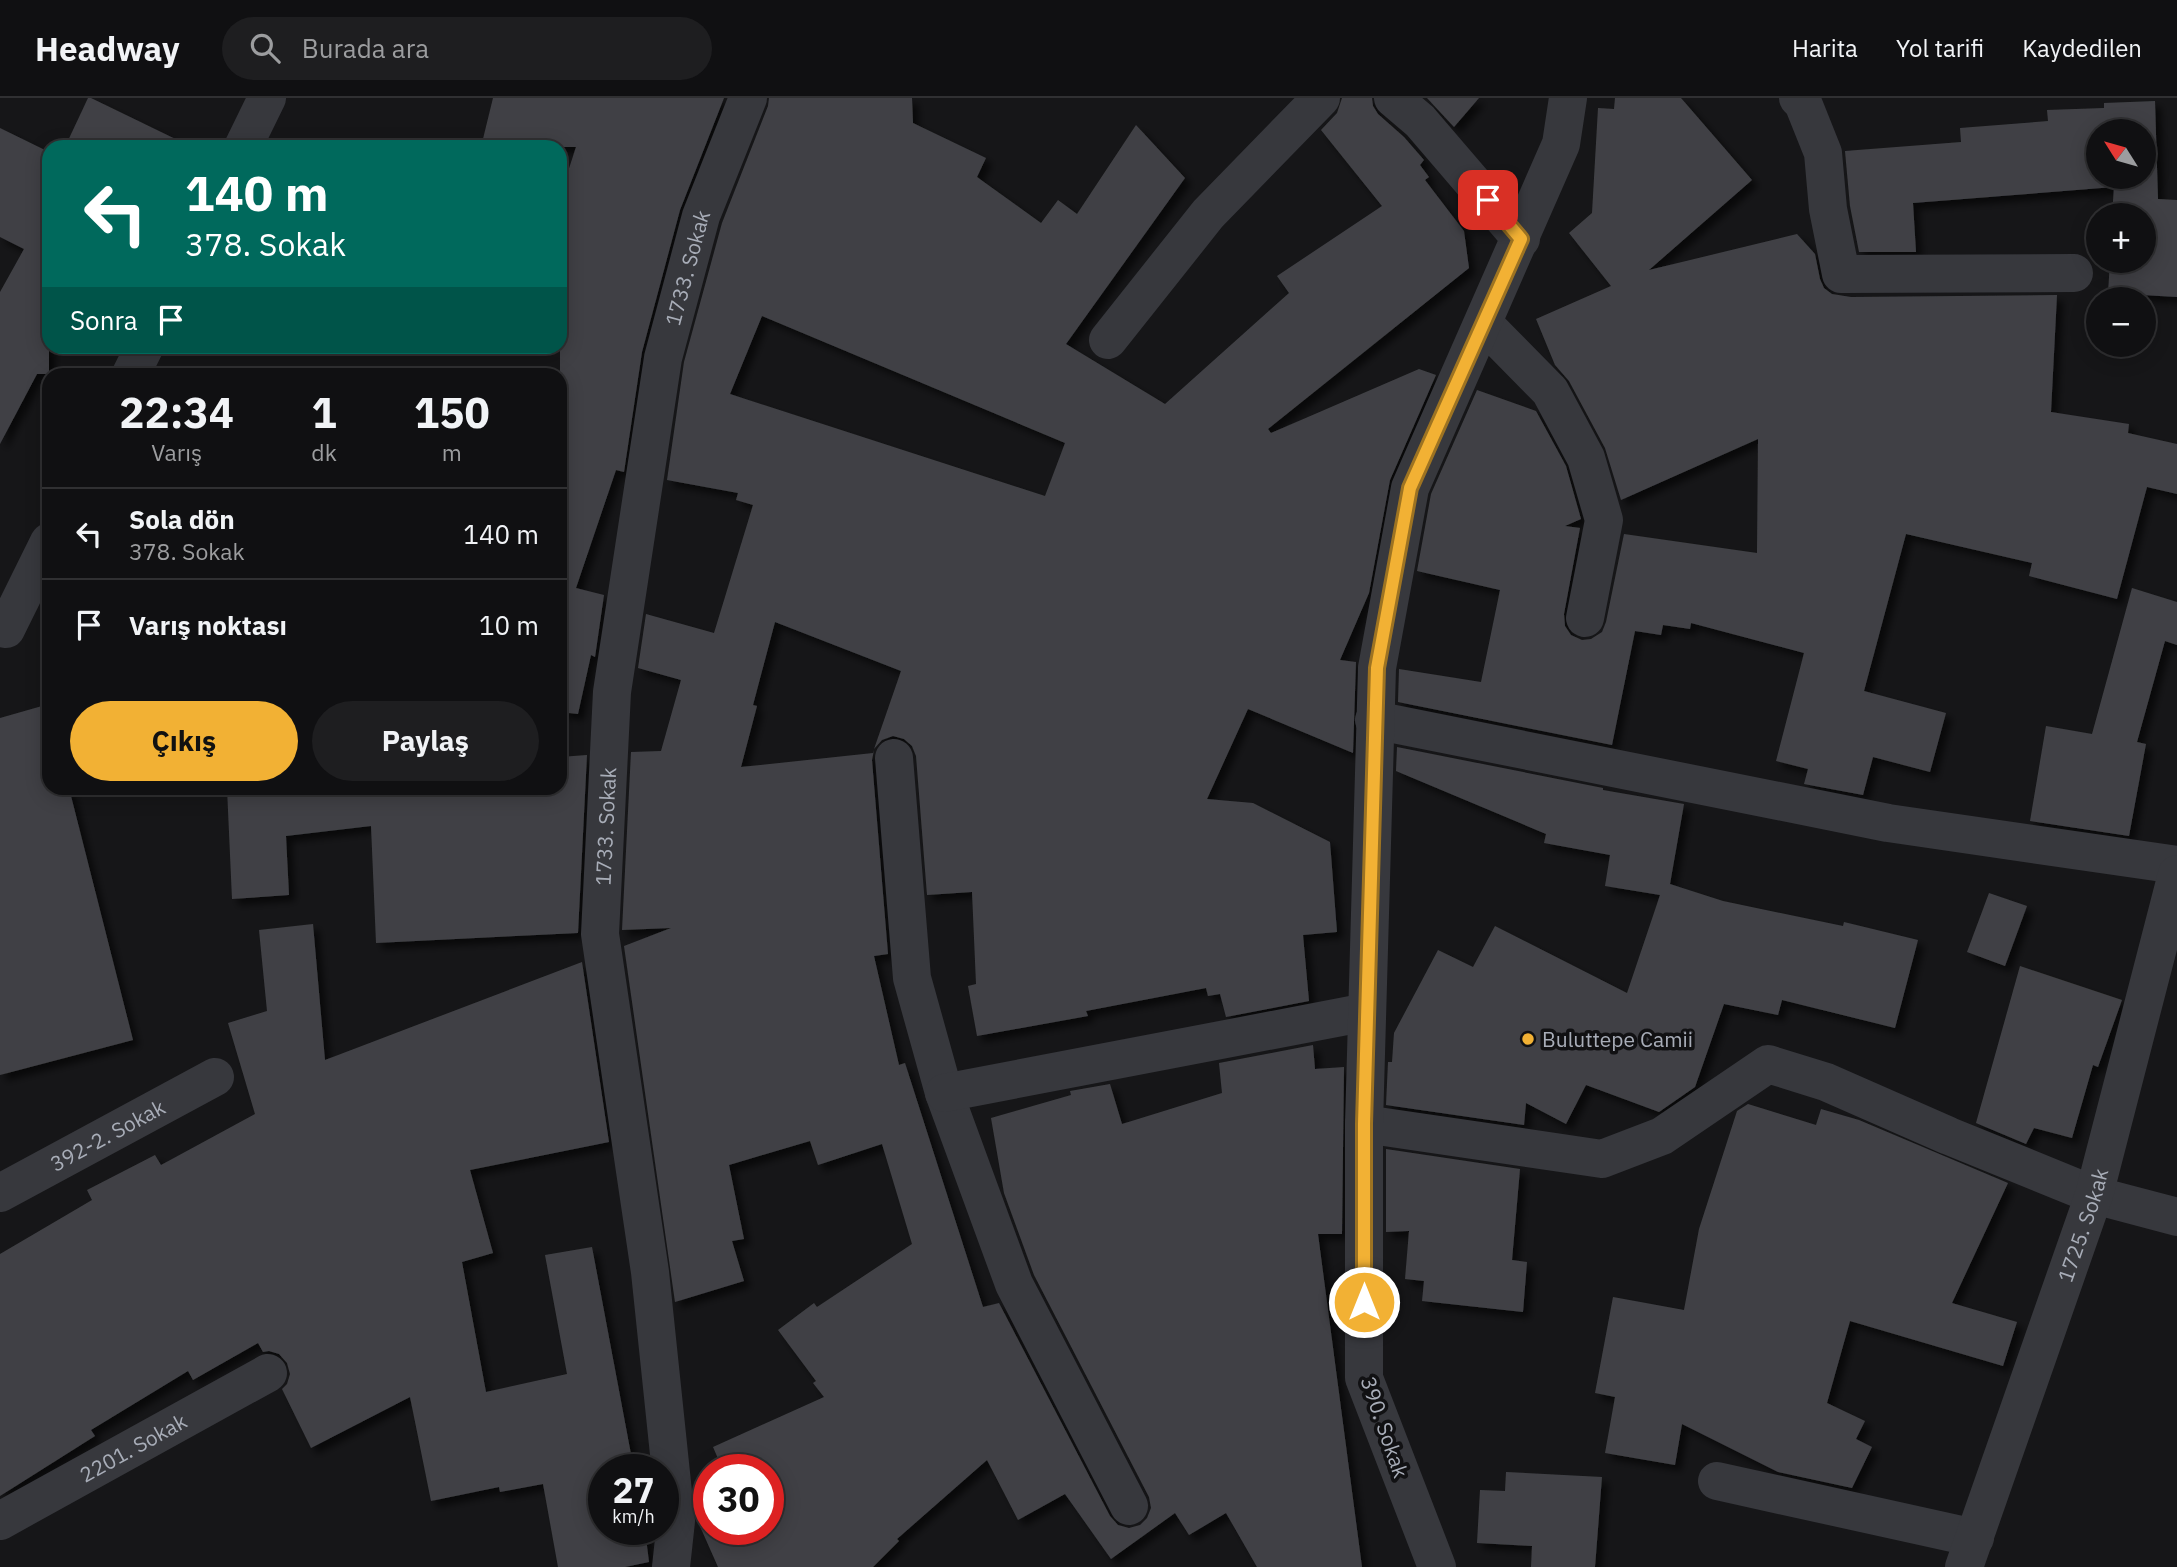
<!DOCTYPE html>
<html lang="tr">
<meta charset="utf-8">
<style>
:root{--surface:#101012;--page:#1e1e20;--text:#f1f3f6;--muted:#9c9d9f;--line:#303032;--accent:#f2b134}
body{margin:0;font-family:"IBM Plex Sans",sans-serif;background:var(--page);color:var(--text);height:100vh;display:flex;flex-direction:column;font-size:26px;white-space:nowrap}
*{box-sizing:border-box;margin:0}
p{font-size:23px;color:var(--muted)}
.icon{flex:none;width:38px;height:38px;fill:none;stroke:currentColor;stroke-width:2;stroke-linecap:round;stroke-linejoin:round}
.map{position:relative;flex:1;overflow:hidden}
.drawer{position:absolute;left:42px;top:270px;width:525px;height:427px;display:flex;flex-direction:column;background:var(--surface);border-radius:21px;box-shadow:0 4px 18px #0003,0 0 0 2px var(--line)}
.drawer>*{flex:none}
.hud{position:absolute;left:42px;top:42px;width:525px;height:214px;border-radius:21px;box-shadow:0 4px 18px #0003,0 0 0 2px var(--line);background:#00695c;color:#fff;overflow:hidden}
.needle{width:46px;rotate:307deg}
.tools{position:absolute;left:2086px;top:21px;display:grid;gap:14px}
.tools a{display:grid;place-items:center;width:70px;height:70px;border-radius:50%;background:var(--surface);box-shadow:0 4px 18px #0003,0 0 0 2px var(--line);font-size:35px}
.speed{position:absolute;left:588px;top:1356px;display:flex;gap:14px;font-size:35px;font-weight:700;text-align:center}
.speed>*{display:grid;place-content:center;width:91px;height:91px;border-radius:50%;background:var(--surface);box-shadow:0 4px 18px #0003,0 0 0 2px var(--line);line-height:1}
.speed small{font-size:18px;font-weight:400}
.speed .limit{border:10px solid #d22;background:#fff;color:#111}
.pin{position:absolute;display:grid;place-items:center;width:60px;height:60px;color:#fff;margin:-30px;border-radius:14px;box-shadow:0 4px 10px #0006}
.me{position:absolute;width:77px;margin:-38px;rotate:0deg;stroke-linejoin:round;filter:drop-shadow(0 0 5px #0008)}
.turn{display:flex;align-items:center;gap:24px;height:147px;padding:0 28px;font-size:32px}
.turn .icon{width:91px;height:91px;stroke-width:2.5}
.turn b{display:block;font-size:49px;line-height:60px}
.then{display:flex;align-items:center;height:66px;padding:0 28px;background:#0003;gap:14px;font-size:26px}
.eta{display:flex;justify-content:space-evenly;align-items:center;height:119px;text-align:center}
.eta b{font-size:42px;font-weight:800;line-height:49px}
.cta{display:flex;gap:14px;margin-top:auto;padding:14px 28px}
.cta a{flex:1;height:80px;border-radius:42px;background:var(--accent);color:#111;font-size:28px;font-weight:800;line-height:80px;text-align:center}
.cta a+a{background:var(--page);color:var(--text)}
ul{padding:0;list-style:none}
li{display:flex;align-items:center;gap:21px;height:91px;padding:0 28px;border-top:2px solid var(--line)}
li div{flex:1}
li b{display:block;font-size:26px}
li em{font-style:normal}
header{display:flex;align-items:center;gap:42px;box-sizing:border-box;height:98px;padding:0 35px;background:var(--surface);border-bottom:2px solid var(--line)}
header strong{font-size:33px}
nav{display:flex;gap:38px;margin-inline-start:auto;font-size:24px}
.search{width:490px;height:63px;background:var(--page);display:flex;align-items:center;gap:18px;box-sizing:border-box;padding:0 24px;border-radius:38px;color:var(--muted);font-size:26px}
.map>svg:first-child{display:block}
.building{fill:#404145;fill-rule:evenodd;filter:url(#shadow)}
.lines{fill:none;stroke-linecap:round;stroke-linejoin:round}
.minor{stroke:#37383d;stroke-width:38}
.route-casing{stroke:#9d7322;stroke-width:18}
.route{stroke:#f2b134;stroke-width:12}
.poi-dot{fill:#f2b134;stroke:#111113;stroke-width:2.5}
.labels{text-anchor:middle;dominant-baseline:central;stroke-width:7;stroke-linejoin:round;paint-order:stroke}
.street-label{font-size:21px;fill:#a8adb8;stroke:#111113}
.poi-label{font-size:21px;fill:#a8adb8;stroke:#111113;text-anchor:start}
</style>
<header>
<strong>Headway</strong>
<div class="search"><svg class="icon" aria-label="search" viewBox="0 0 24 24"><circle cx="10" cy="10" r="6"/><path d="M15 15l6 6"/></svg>Burada ara</div>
<nav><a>Harita</a><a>Yol tarifi</a><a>Kaydedilen</a></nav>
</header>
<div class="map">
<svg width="2177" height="1469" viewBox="0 0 2177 1469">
<defs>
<filter id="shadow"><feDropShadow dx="6" dy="6" stdDeviation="3.5" flood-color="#0009"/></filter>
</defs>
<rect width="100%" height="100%" fill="#161618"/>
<!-- building -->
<g class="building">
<path d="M88 0H91L192 49H65Z"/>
<path d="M493 0H724L680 112 642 254 624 374 616 372 576 490 604 497 595 559 591 557 578 616 560 614V98L576 49H481Z"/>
<path d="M769 0H912L913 25 986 60 977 79 1041 125 1058 102 1077 116 1136 27 1185 80 1066 246 1165 306 1289 195 1277 178 1382 108 1321 32 1337 15 1342 0H1372L1373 8 1378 16 1404 39 1424 62 1420 67 1429 79 1425 82 1464 133 1469 170 1268 331 1271 335 1419 271 1436 277 1390 382 1369 495 1340 562 1356 564 1353 655 1248 611 1207 701 1253 705 1330 744 1337 834 1303 837 1309 903 1226 919 1220 896 1208 898 1206 890 1086 913 1088 918 977 938 968 888 976 886 972 794 927 797 916 658 912 648 904 641 893 638 882 642 874 651 901 573 775 524 753 607 757 608 741 669 873 655 874 652 872 662 888 856 874 858 899 967 905 965 983 1209 999 1205 1110 1418 1118 1427 1129 1430 1140 1427 1147 1420 1151 1410 1149 1399 1034 1177 1004 1095 991 1020 1071 997 1070 993 1110 986 1122 1026 1222 995 1219 965 1313 947 1315 971 1344 969 1342 1136H1318L1362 1469H1257L1226 1415 1189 1437 1175 1415 1111 1461 1065 1396 1018 1422 987 1362 897 1441 899 1443 873 1469H718L699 1426 709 1421V1432H768V1372H723L713 1349 824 1299 813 1285 816 1283 778 1232 814 1205 817 1209 912 1146 882 1046 818 1067 810 1043 729 1067 744 1141 732 1143 744 1183 675 1204 624 848 671 830 622 832 631 654 661 653 681 582 638 570 646 516 714 535 753 407 736 402 738 395 667 382 684 264 722 125 768 8ZM762 218 1065 345 1045 398 730 296Z"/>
<path d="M1427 0H1479L1454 29Z"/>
<path d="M1615 0H1681L1752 82 1649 172 1797 136 1815 156 1820 181 1824 190 1832 196 1851 199 2057 197 2051 314 2129 326 2128 335 2177 346V396L2147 389 2117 501 2029 478 2032 465 1906 436 1864 593 1946 615 1930 674 1873 659 1863 697 1804 686 1808 671 1776 663 1804 555 1691 525 1690 531 1663 527 1661 537 1635 533 1612 647 1398 604 1399 571 1481 584 1500 492 1417 473 1431 396 1477 292 1536 313 1566 368 1581 421 1565 428 1580 430 1564 516 1565 528 1571 537 1582 542 1591 541 1602 534 1606 524 1624 436 1757 455 1758 341 1621 402 1605 350 1569 283 1555 267 1536 221 1611 188 1569 135 1592 115 1598 10 1614 11Z"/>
<path d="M2155 3 2158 101 2177 102V199L2108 195 2110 163H2144V117H2112L2114 89 1913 105 1916 154H1859L1850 108 1845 53 1961 44 1960 30 2048 23 2047 12 2104 10V5ZM2098 33H2144V79H2098Z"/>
<path d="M0 30 49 54V276H37L0 346V194L24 151 0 139Z"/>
<path d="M2132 490 2177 504V547L2165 543 2137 644 2146 646 2129 738 2030 723 2046 628 2092 636Z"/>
<path d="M49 606V690H69L133 942 0 977V620Z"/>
<path d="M1397 649 1603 690V692L1684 706 1670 786 1723 803 1843 828 1844 824 1918 842 1895 930 1782 902 1778 917 1724 906 1695 989 1659 1014 1586 987 1566 1026 1526 1005 1524 1027 1386 1007 1388 964H1392L1394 935 1438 852 1473 869 1495 828 1627 895 1660 797 1605 788 1610 757 1544 745 1546 736 1396 673Z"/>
<path d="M587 657 578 835 376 845 371 728 286 738 289 797 232 801 227 690H560V659Z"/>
<path d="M1989 795 2027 808 2005 868 1967 854Z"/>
<path d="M313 826 325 962 582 864 609 1044 470 1072 493 1155 462 1164 486 1294 567 1276 545 1157 592 1149 634 1372H604V1432H645L649 1464 625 1469H558L543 1386 500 1394 499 1389 431 1403 410 1299 311 1350 282 1291 287 1286 290 1276 287 1265 279 1256 269 1253 263 1254 258 1245 193 1282 188 1273 91 1332 95 1338 0 1398V1156L92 1102 87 1092 155 1057 161 1067 255 1016 228 925 267 913 259 832Z"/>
<path d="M2020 868 2122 902 2098 969 2093 967 2072 1040 2034 1030 2026 1046 1976 1025Z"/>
<path d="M1748 1006 1816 1027 1821 1011 1859 1022 2008 1085 1952 1205 2017 1224 2003 1268 1850 1223 1827 1305 1865 1323 1856 1341 1872 1349 1852 1390 1778 1374 1682 1326 1675 1367 1605 1355 1615 1299 1595 1295 1613 1199 1684 1212 1699 1131 1737 1013Z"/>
<path d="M1386 1051 1520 1071 1512 1162 1527 1164 1523 1214 1422 1203 1424 1183 1405 1181 1409 1133 1386 1134Z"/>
<path d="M1506 1374 1602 1379 1595 1469H1531L1532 1448 1477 1445 1480 1392 1505 1393Z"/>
</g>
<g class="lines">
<!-- minor -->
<g class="minor">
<path d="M1393 0 1420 23 1521 141"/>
<path d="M1798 0 1803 5 1823 55 1828 111 1841 176 2074 175"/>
<path d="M243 49 267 0"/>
<path d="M1484 226 1550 293 1586 360 1604 422 1585 520"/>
<path d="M1108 242 1208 116 1321 0"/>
<path d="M131 276 145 248"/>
<path d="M0 530 6 531 49 444"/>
<path d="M1374 622 1888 725 2177 767"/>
<path d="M894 660 912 880 944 995 1014 1186 1129 1408"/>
<path d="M944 995 1367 914"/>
<path d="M1364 1026 1602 1061 1662 1038 1768 966 1826 984 1949 1038 2094 1097 2177 1119"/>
<path id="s1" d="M0 1095 215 979"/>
<path d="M1717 1383 1975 1440"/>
<path id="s2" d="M0 1423 268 1275"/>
<path id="s3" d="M671 1469 676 1423 650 1174 600 836 612 594 663 260 701 118 748 0"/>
<path d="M1437 1469 1364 1280V1026L1377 570 1410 390 1561 46 1568 0"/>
<path id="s4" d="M1964 1469 2094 1097 2177 776"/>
</g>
</g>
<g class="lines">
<!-- route casing -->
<g class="route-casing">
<path id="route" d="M1364 1204V1026L1377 570 1410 390 1521 141 1488 102"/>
</g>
<!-- route -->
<use href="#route" class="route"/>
</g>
<!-- markers -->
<circle class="poi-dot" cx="1528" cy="941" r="7"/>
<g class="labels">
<!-- street labels -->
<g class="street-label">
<text stroke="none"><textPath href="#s3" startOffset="1312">1733. Sokak</textPath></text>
<text stroke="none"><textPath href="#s3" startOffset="746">1733. Sokak</textPath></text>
<text stroke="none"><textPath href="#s1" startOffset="122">392-2. Sokak</textPath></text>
<text stroke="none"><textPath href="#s4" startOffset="362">1725. Sokak</textPath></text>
<text transform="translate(1385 1329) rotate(71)">390. Sokak</text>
<text stroke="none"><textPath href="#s2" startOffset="152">2201. Sokak</textPath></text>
</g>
<!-- poi labels -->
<g class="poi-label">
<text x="1542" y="941">Buluttepe Camii</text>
</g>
</g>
</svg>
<div class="tools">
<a><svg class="needle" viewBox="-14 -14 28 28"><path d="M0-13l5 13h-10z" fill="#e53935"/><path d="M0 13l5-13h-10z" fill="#9c9d9f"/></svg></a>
<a>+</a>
<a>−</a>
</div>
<div class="speed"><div>27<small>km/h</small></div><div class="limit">30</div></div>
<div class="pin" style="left:1488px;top:102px;background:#d93025"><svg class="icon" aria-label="arrive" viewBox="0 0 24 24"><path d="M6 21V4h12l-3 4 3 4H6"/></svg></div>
<svg class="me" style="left:1364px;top:1204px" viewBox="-20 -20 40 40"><circle r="17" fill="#f2b134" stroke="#fff" stroke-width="3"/><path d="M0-11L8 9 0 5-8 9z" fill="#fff"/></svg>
<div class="hud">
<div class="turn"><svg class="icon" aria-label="left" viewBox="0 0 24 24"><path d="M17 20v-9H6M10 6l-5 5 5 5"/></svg><div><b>140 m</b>378. Sokak</div></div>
<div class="then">Sonra<svg class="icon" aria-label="arrive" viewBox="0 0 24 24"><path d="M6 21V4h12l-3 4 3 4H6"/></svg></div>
</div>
<section class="drawer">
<div class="eta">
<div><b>22:34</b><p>Varış</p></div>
<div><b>1</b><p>dk</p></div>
<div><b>150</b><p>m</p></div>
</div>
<ul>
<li><svg class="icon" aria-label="left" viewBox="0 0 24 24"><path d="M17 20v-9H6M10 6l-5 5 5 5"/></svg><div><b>Sola dön</b><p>378. Sokak</p></div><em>140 m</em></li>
<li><svg class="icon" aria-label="arrive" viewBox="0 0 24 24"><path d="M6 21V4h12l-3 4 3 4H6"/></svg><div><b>Varış noktası</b></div><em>10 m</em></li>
</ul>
<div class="cta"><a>Çıkış</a><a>Paylaş</a></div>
</section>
</div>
